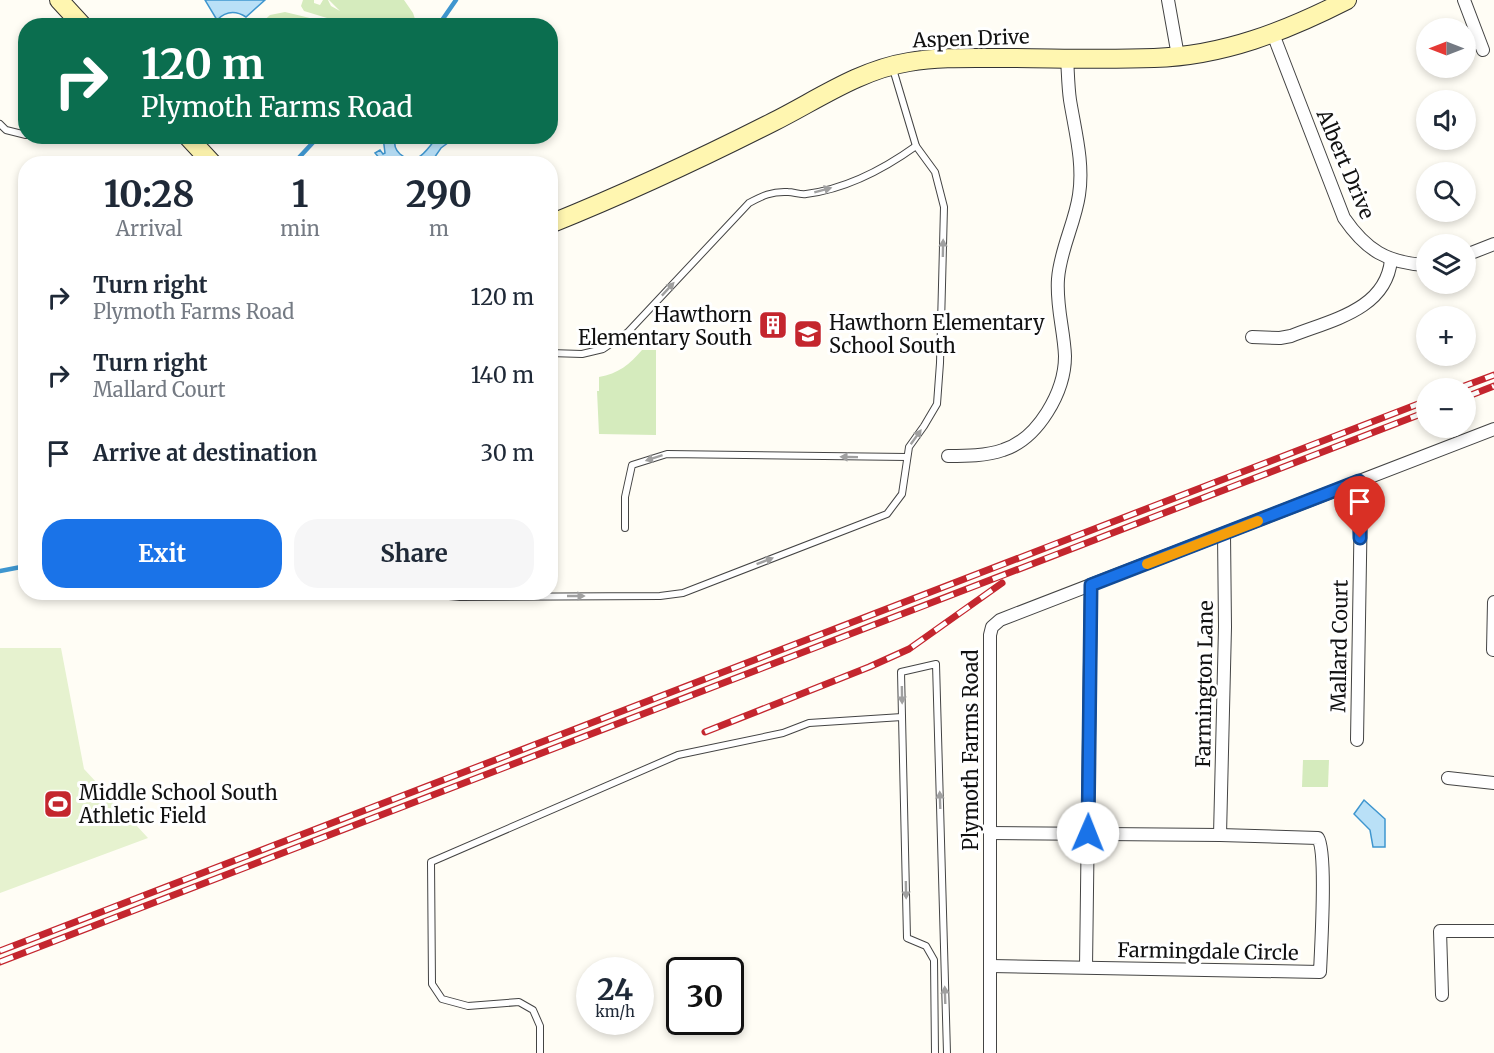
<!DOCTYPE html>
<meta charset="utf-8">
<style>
:root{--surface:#fff;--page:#f6f6f7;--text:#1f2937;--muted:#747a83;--accent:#1a73e8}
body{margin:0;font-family:Merriweather,serif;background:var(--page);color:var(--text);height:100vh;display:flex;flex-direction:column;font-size:22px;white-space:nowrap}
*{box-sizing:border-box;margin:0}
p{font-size:20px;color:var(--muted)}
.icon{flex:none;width:33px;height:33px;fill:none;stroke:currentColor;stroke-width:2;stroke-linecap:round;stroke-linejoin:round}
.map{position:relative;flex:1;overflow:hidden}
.sheet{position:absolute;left:18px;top:156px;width:540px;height:444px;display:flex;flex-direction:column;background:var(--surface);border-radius:24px;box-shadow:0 3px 9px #0003}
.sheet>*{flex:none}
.top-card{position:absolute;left:18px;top:18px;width:540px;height:126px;border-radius:24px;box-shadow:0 3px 9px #0003;background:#0b6e4f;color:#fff;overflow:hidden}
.needle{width:39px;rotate:270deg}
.tools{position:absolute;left:1416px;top:18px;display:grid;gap:12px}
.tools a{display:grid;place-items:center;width:60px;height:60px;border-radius:50%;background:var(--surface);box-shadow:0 3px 9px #0003;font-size:30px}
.speed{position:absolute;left:576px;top:957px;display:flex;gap:12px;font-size:30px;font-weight:700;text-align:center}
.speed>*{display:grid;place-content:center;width:78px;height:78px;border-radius:50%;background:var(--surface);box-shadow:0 3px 9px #0003;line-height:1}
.speed small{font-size:15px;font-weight:400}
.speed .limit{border:3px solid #111;border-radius:9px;background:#fff;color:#111}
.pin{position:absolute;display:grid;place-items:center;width:51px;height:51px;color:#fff;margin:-62px -26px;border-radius:50% 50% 50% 0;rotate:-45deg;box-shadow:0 0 6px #0007}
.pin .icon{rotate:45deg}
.me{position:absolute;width:66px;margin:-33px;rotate:1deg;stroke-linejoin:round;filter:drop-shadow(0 0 4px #0008)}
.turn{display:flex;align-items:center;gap:21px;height:126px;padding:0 24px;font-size:27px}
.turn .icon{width:78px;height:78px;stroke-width:2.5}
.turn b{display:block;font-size:42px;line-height:51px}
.eta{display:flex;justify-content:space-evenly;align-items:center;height:102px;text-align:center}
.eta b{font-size:36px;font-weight:700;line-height:42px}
.primary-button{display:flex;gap:12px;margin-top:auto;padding:12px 24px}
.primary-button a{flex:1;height:69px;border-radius:24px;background:var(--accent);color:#fff;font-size:24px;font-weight:700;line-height:69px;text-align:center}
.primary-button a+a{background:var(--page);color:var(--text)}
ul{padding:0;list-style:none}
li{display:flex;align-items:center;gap:18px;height:78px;padding:0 24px}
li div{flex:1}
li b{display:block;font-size:22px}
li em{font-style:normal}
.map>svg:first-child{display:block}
.green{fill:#d5ebbd}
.pitch{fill:#e6f2cf}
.water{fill:#b9e0f7;stroke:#3f96cf;stroke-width:1.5}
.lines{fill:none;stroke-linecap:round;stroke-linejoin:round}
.stream{stroke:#3f96cf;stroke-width:4.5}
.lane-casing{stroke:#444;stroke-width:8}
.street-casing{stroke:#444;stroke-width:14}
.secondary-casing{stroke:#333;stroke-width:20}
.lane{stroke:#fff;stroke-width:6}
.street{stroke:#fff;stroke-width:12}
.secondary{stroke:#fff6b0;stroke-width:18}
.rail-casing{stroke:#c4262e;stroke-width:7}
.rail{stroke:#fff;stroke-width:4.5;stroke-dasharray:14;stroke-linecap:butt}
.oneway{fill:#a0a0a0}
.route-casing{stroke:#114b97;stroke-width:15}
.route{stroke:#1a73e8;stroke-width:10}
.slow{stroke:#f59e0b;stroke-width:10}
.labels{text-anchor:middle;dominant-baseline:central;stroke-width:6;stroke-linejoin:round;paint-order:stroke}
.street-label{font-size:20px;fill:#111;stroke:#fff}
.poi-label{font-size:20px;fill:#111;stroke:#fff;text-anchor:start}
</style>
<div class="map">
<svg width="1494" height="1053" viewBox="0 0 1494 1053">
<rect width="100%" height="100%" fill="#fffdf5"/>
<!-- green -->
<g class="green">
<path d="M303 0H314V3L320 5 323 0H328L331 6 340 11 329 0H404L413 13 417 25H321L327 18 304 11 301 6Z"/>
<path d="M285 12 314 19 318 25H259L270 15Z"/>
<path d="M642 350H656V435L599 434 597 391H599V377C618 374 630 364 642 350Z"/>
<path d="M1303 760H1329L1328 787H1302Z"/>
</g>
<!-- pitch -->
<path class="pitch" d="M0 648H61L84 769 148 838 0 893Z"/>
<!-- water -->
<g class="water">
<path d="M205 0H265L246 17C235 10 226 11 217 20Z"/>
<path d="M383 137H395C394 143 395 150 400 154 419 169 427 147 438 137H456L441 148 430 164 395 163 389 159 381 160 375 153 380 150 383 154 385 153Z"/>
<path d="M1364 800 1385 819V847H1373L1370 830 1354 814Z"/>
</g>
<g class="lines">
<!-- stream -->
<g class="stream">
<path d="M438 26 456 0"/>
<path d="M293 164 319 136"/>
<path d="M0 571 26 566"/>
</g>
<!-- lane casing -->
<g class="lane-casing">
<g id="lane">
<path d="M0 124 6 130 26 135"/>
<path d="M33 136 53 139 60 136"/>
<path d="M550 353 582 354 603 349 628 332 749 203C762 196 772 191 788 192 794 192 800 195 806 194 846 189 884 169 916 146"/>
<path d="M625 528V497L632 465 667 454 907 457"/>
<path d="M434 592 438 595 460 597 660 596 683 593 887 514 902 494 909 447 924 426 937 404 940 363 944 207 935 172 916 146 893 69"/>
<path d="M540 1053V1026L533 1010 519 1002 468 1006 442 999 432 984 431 862 678 755 783 733 809 723 902 717"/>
<path d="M935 1053 934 960 926 946 907 938 901 672 936 664 947 1053"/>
</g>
</g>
<!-- street casing -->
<g class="street-casing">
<g id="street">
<path d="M1168 0 1178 56"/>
<path d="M1464 0 1483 50"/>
<path d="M1273 34 1344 218C1366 250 1387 263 1426 265"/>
<path d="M1466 255 1494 244"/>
<path d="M1252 337 1280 338 1291 336C1331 320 1386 310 1391 260"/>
<path d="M948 456C966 456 986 456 1003 450 1038 439 1065 392 1065 356 1064 330 1056 306 1058 279 1060 250 1075 223 1079 195 1084 163 1075 131 1070 100 1068 86 1068 72 1067 58"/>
<path d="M1493 650 1494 602"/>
<path d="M1357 740 1361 500 1360 481"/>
<path d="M1448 778 1494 783"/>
<path d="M990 833 1220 835 1318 838C1327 852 1321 949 1320 972L991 966"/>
<path d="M1220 835 1225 627 1224 534"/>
<path d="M1086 967 1091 585"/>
<path d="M1442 995 1440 931H1494"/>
<path d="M990 1053V635L992 627 1000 620 1494 429"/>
</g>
</g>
<!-- secondary casing -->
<g class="secondary-casing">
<g id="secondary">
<path d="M59 0 83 26"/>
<path d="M187 136 213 164"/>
<path d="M550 224C627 193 700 159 773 122 817 100 859 70 909 62 939 57 969 58 999 58 1051 58 1102 60 1154 58 1223 56 1286 31 1347 0"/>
</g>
</g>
<!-- lane -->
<use href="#lane" class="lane"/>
<!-- street -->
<use href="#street" class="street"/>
<!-- secondary -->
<use href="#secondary" class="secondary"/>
<!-- rail casing -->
<g class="rail-casing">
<g id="rail">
<path d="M1459 388 1494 375"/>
<path d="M1466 397 1494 386"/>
<path d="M705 732 869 667 909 649 1002 583"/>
<path d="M0 951 1426 401"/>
<path d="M0 962 1426 412"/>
</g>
</g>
<!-- rail -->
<use href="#rail" class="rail"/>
</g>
<!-- one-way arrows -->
<defs><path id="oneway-solid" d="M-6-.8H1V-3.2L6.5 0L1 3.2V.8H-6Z" transform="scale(1.5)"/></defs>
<g class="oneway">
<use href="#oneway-solid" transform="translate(823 190) rotate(-15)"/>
<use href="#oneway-solid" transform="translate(943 248) rotate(-89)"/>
<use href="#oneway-solid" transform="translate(668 289) rotate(-47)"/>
<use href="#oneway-solid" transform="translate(916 437) rotate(-54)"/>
<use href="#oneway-solid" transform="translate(849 457) rotate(-179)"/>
<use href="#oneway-solid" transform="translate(654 458) rotate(162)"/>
<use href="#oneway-solid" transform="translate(765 561) rotate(-21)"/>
<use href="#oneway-solid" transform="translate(576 596)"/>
<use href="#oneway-solid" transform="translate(902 695) rotate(89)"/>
<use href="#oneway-solid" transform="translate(940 800) rotate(-92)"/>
<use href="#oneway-solid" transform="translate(906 890) rotate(89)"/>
<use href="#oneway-solid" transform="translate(945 995) rotate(-92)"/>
</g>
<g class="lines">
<!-- route casing -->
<g class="route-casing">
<path id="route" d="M1088 833 1091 585 1359 481 1360 538"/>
</g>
<!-- route -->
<use href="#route" class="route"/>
<!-- slow -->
<path class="slow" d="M1147 564 1258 521"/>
</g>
<!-- icons -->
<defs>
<g id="building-square" transform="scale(1.5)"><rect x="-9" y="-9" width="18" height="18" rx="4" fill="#c4262e" stroke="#fff"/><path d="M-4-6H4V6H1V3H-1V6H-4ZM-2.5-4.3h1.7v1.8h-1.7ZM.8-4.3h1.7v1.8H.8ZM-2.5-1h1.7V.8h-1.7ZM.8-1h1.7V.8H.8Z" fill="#fff"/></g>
<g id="school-square" transform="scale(1.5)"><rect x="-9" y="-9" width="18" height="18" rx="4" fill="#c4262e" stroke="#fff"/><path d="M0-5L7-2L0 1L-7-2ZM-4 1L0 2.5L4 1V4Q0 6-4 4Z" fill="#fff"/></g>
<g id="stadium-square" transform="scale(1.5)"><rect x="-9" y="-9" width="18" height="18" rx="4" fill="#c4262e" stroke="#fff"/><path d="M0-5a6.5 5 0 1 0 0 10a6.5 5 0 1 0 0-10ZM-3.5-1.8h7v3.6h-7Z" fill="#fff"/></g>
</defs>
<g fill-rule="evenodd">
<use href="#building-square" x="773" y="325"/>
<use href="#school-square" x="808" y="334"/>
<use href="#stadium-square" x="58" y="804"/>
</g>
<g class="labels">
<!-- street labels -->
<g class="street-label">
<text transform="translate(971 38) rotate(-2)">Aspen Drive</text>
<text transform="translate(1346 164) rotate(67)">Albert Drive</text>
<text transform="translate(1339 646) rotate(-89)">Mallard Court</text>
<text transform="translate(1204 684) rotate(-89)">Farmington Lane</text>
<text transform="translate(970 750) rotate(-90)">Plymoth Farms Road</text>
<text transform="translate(1208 951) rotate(1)">Farmingdale Circle</text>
</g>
<!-- poi labels -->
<g class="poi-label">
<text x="752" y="314" text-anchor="end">Hawthorn<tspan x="752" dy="23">Elementary South</tspan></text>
<text x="829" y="322">Hawthorn Elementary<tspan x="829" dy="23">School South</tspan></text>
<text x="79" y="792">Middle School South<tspan x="79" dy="23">Athletic Field</tspan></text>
</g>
</g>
</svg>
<div class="tools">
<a><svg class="needle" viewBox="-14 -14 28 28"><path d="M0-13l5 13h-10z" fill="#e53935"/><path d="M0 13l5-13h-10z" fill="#747a83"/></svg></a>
<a><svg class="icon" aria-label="sound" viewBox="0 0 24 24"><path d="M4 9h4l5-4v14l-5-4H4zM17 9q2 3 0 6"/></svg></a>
<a><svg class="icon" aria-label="search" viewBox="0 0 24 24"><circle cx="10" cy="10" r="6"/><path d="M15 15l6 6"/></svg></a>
<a><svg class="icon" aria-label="layers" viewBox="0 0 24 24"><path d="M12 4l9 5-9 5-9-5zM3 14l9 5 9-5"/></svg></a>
<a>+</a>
<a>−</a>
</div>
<div class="speed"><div>24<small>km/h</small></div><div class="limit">30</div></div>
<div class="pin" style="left:1360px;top:538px;background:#d93025"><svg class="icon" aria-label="arrive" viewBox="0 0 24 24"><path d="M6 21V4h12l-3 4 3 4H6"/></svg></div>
<svg class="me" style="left:1088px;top:833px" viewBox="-20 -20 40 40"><circle r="19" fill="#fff"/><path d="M0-13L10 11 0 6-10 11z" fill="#1a73e8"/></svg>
<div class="top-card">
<div class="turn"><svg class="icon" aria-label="right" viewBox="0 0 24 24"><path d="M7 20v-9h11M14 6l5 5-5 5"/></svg><div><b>120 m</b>Plymoth Farms Road</div></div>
</div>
<section class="sheet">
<div class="eta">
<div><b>10:28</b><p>Arrival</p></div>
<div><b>1</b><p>min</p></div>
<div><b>290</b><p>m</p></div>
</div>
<ul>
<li><svg class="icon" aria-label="right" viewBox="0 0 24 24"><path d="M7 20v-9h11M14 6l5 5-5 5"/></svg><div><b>Turn right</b><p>Plymoth Farms Road</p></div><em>120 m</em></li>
<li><svg class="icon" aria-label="right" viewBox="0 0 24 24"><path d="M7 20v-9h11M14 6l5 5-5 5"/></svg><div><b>Turn right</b><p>Mallard Court</p></div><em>140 m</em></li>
<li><svg class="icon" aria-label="arrive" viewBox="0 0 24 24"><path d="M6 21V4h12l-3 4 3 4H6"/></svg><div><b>Arrive at destination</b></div><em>30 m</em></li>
</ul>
<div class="primary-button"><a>Exit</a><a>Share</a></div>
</section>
</div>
